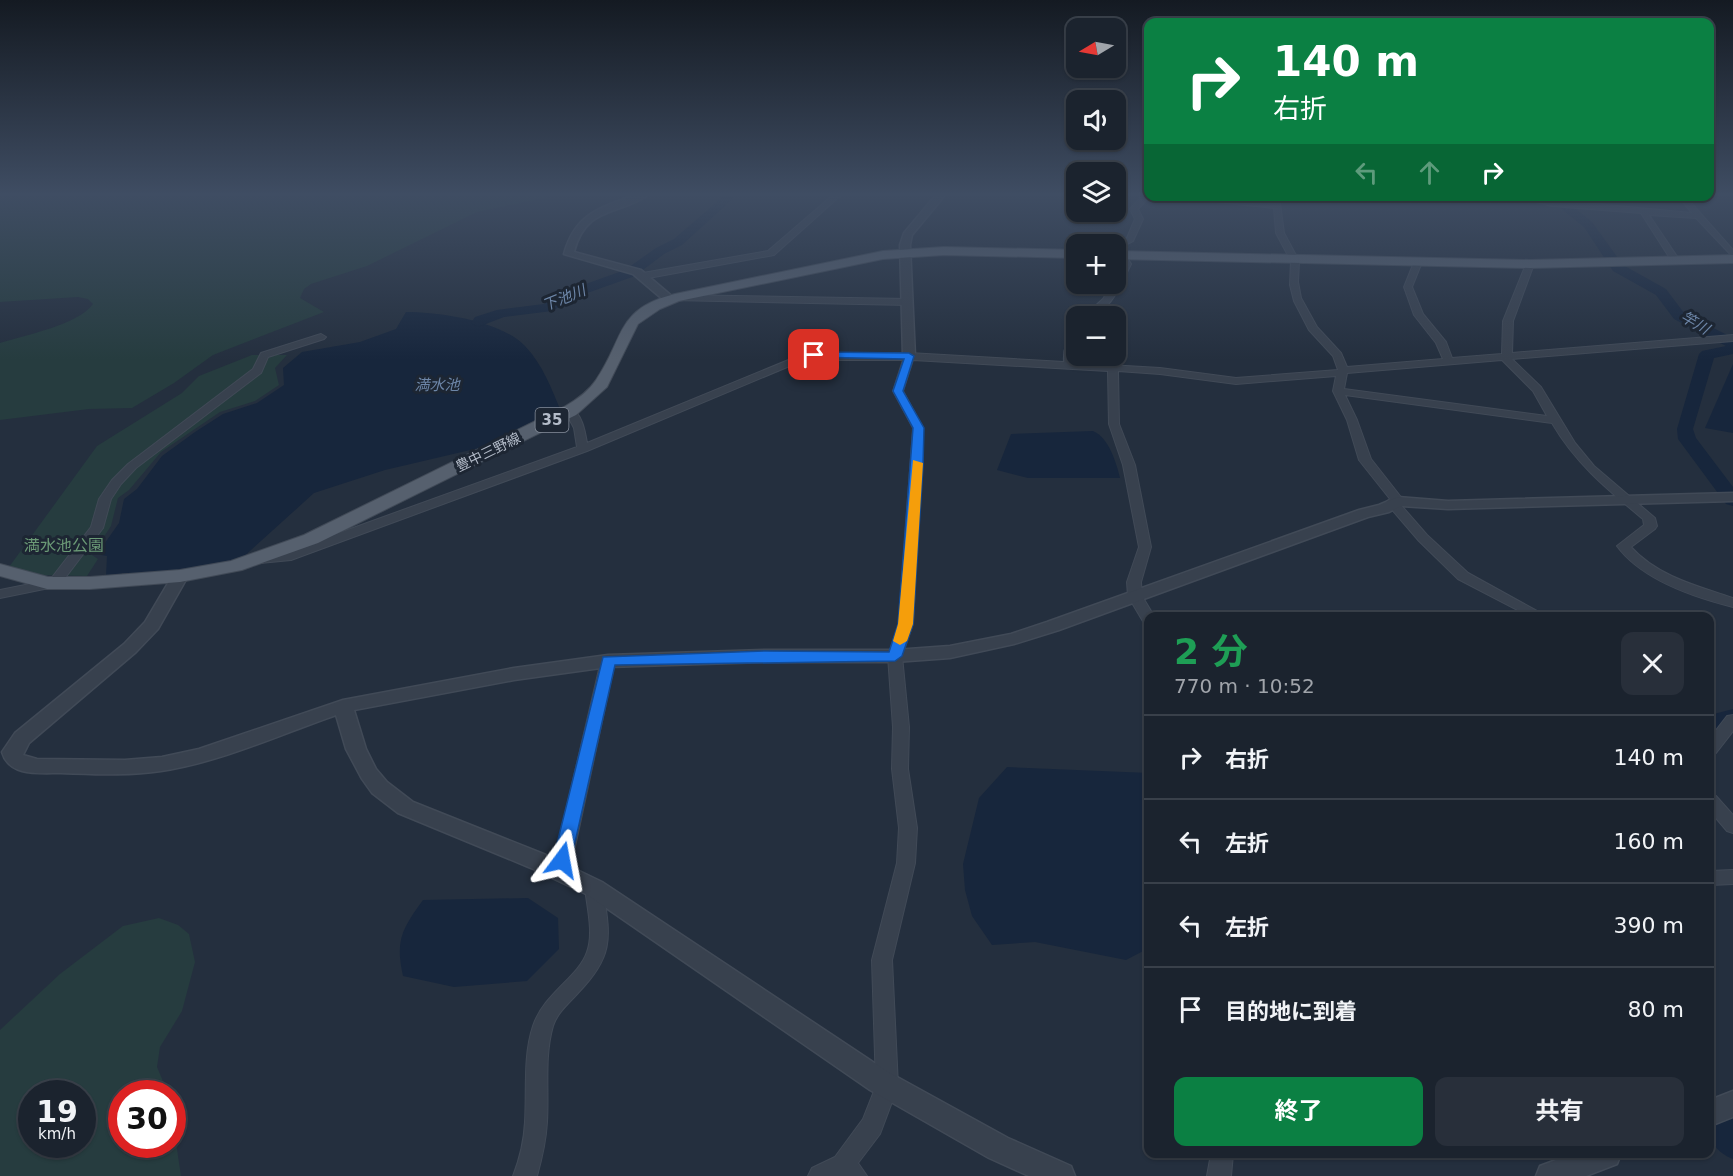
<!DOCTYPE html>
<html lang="ja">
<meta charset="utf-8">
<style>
:root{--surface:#1b232e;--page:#282f3a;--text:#f1f3f6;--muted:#a0a4aa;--line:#39404a;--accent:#0b8043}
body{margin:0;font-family:"DejaVu Sans","Noto Sans JP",sans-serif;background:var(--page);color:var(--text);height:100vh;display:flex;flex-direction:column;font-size:22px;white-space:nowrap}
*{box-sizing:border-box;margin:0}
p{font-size:20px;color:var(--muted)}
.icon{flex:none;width:33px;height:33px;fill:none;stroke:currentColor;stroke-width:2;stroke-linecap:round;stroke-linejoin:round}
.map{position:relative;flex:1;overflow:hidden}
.sheet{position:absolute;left:1144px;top:612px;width:570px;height:546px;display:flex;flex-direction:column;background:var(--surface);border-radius:12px;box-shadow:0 2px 4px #0004,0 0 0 2px var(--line)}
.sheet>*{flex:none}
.banner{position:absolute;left:1144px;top:18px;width:570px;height:183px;border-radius:12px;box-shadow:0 2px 4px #0004,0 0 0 2px var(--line);background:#0b8043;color:#fff;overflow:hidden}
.needle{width:39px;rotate:260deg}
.buttons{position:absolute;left:1066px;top:18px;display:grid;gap:12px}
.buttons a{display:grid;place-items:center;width:60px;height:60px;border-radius:12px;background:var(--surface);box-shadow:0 2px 4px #0004,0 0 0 2px var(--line);font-size:30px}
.speed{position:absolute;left:18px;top:1080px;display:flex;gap:12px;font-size:30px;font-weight:700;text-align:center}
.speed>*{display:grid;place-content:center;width:78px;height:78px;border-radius:50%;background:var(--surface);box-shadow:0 2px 4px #0004,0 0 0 2px var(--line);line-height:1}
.speed small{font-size:15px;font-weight:400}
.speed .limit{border:9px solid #d22;background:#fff;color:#111}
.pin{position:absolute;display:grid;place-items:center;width:51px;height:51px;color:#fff;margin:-26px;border-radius:12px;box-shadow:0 3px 9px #0006}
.me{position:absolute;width:66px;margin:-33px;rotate:13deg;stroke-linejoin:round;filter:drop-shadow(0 0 4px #0008)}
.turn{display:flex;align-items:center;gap:21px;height:126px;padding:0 30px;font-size:27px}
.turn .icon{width:78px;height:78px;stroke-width:2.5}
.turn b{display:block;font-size:42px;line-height:51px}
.lanes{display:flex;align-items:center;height:57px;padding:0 30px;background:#0003;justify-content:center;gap:30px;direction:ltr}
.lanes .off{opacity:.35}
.round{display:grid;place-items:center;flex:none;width:63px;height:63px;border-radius:12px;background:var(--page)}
.headline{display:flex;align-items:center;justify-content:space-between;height:102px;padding:0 30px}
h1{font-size:36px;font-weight:700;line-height:45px;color:#1e9e55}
.primary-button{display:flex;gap:12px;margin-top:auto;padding:12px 30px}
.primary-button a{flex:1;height:69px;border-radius:12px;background:var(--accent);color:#fff;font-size:24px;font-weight:700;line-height:69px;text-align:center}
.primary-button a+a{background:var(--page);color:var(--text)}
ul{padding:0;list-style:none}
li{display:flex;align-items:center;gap:18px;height:84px;padding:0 30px;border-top:2px solid var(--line)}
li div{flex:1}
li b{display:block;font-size:22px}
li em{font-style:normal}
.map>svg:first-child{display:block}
.green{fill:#263c3f;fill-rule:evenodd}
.water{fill:#17263c}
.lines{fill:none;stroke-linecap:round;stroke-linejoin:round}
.river{fill:#17263c;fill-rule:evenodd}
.minor-casing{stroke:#414a57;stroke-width:2}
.tertiary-casing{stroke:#414a57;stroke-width:3}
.primary-casing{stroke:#414a57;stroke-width:2}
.minor{fill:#38414e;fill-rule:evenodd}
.tertiary{fill:#38414e;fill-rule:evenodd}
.primary{fill:#56606e;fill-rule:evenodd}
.route{fill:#1a73e8;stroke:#114b97;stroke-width:1.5}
.slow{fill:#f59e0b}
.labels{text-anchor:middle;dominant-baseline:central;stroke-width:6;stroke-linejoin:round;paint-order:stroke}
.far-street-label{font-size:14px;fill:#b4bcc9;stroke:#1d2633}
.far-water-label{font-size:15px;font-style:italic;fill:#6d86a8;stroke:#1d2633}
.shield{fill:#1d2633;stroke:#878f9c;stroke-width:1.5}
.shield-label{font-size:15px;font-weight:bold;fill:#b4bcc9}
.park-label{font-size:16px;fill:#6b9a76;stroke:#1d2633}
</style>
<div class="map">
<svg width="1733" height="1176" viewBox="0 0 1733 1176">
<rect width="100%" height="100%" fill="#242f3e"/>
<!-- green -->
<g class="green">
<path d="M0 195H558L477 212 367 266 311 284 304 289 300 298 324 312 213 355 174 383 132 408 89 409 0 420V343C25 335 78 325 93 304L88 299 78 297 0 302Z"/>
<path d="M252 355H287L275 368 279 385 255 401 220 412 161 452 129 490 118 498 111 526 92 555 98 559 87 576 33 575 9 567 97 446 182 393 199 376Z"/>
<path d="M159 918 178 925 189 934 195 962 182 1011 160 1047 157 1067 168 1093 122 1094V1144H172L173 1122 181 1176H0V1030L60 974 123 926ZM32 1094H82V1144H32Z"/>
</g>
<!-- water -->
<g class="water">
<path d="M406 312C440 312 501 321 525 346 543 365 551 388 561 411L496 444 385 470 314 493 240 560 201 568 144 574 122 573 119 577 106 576 107 556 101 555 100 550 119 523 124 499 137 489 162 456 195 432 223 414 257 403 284 385 283 368 302 352 360 342 396 329Z"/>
<path d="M1733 364V433L1705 428Z"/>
<path d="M1093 431C1109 438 1116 462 1120 478H1028L997 470 1011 434Z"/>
<path d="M1007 767 1149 773V948L1126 960 1035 942 992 945 972 916 965 890 963 864 979 798Z"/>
<path d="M528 898 558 918 559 949 527 981 454 987 403 976C395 940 402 929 423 900Z"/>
</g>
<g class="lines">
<!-- river -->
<g class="river">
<path d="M725 195H737L682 245 664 254 635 276 576 297 552 311 504 317 478 327 471 323 475 317 497 310 544 304 566 291 625 270 656 248 674 239Z"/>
<path d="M1516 196H1539L1568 203 1592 222 1623 265 1666 289 1684 313 1733 338V354L1714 358 1693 429 1696 438 1733 487V506L1726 504 1678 439 1677 429 1699 354 1702 351 1726 346 1674 319 1656 295 1613 271 1584 227 1560 208Z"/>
<path d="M1733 709V725L1727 727 1719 738 1710 740V715Z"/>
<path d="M1710 1099 1722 1103 1733 1116V1159C1703 1147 1710 1126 1710 1099Z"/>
</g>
<!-- minor casing -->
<g class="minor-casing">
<g id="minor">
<path d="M833 195H841L774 255 643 279 639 276 643 273 768 251Z"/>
<path d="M1143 195 1150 196 1138 209 1143 219 1133 241 1121 247 1131 264C1121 284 1110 316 1084 316L1103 299 1112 284H1116V277L1123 264 1116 251V244H1114L1127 238 1135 219 1130 209Z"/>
<path d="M1159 196H1193L1273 203 1272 196H1279L1284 233 1299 261 1298 282 1301 298 1317 327 1341 353 1347 367 1443 359 1436 343 1414 315 1404 287 1414 262 1418 260 1422 262 1412 287 1423 314 1446 342 1452 358 1502 354 1503 321 1526 264 1530 262 1534 264 1513 321 1512 353 1733 335V341L1512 359 1541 387 1575 443 1594 466 1655 518 1657 526 1655 529 1631 547C1657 576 1697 586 1733 598V607C1693 597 1642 580 1617 546L1644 525 1643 519C1607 489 1576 464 1552 423L1345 395 1357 420 1371 459 1404 501 1400 504 1427 535 1468 573 1546 616H1529L1458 579 1419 541 1388 505 1386 502 1390 499 1359 460 1347 420 1333 391 1336 376 1236 384 1160 374 1118 371 1119 424 1135 465 1151 547 1141 582 1142 596 1154 616H1149V624L1144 623 1128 596 1127 582 1139 547 1123 465 1109 424 1108 371 913 360 903 391 923 428 913 624 902 656 909 727 908 769 917 828 915 863 892 960 898 1086 880 1134 858 1163 867 1176H808L812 1168 835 1157 863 1119 876 1086 872 960 897 863 899 828 892 769 893 727 888 656 899 624 913 428 893 391 903 360H804L587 451 291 560 260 563 253 559 260 555 284 553 577 447 574 428 565 411 566 409 570 408C582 413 585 431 587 443L803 354 909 353 1064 362C1063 351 1067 335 1077 329 1077 341 1073 351 1074 363L1160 368 1236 378 1338 370 1333 356 1309 330 1294 301 1290 285 1291 261 1276 233 1274 208ZM1502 360 1533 391 1547 416 1344 389 1347 373Z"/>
<path d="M1512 196 1692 213 1678 196H1685L1733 250V257L1696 218 1649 215 1680 261 1676 263H1673L1641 213 1552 206Z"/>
<path d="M676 295 908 299 912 302 908 305 673 300 672 298Z"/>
<path d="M321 334 326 337 324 339 268 357 261 373 136 468 121 484 111 499 103 528 59 586 0 598V590L50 580 91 527 99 499 112 480 128 464 253 369 261 353Z"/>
<path d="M608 656 615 661 570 870 567 875 561 877 555 875 552 870 601 661Z"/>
<path d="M1733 715V731L1716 753 1710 755V738L1727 716Z"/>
<path d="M1710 794 1716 796 1733 815V833L1727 831 1710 811Z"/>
<path d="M1733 870V884L1710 885V871Z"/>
<path d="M594 881 600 883 603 888C610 937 615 955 578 993 569 1003 557 1013 553 1026 544 1057 549 1090 547 1122 546 1141 542 1158 537 1176H513C520 1158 524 1141 525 1122 527 1090 523 1056 533 1026 544 993 578 978 587 952 594 933 587 907 585 888L588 883Z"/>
<path d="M1211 1154H1233L1231 1176H1207Z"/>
</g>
</g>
<!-- tertiary casing -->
<g class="tertiary-casing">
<g id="tertiary">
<path d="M635 195H648C617 216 586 206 574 252L641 270 674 298V302H666L633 274 564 254C575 214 599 208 635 195Z"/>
<path d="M936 195H945L912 235 910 245 915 356 909 360 903 356 900 245 904 233Z"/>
<path d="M1733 493V501L1448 509 1401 506 1389 512 1368 517 1059 630 1014 644 950 658 895 662H765L608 667 514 680 354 710 366 749 376 769 387 782 413 802 546 855 602 882 888 1072 1008 1138 1071 1166 1075 1176H1029L989 1158 870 1090 586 894 531 868 398 813 372 793 362 779 346 749 336 715C279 735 221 762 161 771 128 776 94 774 61 773 39 773 9 777 2 752L15 733 124 644 145 622 174 573 180 571 188 576 158 629 136 652 29 743 23 755 37 759 125 760 162 757 199 749 343 700 514 668 608 655 765 650H895L950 646 1011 634 1047 622 1359 510 1379 505 1398 497 1448 501Z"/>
<path d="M1733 1091V1117L1710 1126V1100Z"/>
<path d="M1572 1154H1621L1617 1164 1586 1176H1536L1540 1166Z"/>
</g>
</g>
<!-- primary casing -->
<g class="primary-casing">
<g id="primary">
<path d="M944 247 1077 250V258L944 255 883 259 679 301 660 309 638 324 607 387 576 415 318 543 242 570 180 582 90 589H47L0 576V564L48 577H90L180 570 231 561 304 535 564 407C576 400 588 392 596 380 625 338 615 309 675 294L883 251Z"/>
<path d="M1116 251 1530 260 1733 255V263L1530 268 1116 259Z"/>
</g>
</g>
<!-- minor -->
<use href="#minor" class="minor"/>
<!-- tertiary -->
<use href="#tertiary" class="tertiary"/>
<!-- primary -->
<use href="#primary" class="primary"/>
</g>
<!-- sky -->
<linearGradient id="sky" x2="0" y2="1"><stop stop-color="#141a22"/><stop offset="0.54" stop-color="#3f4d63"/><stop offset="1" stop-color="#3f4d63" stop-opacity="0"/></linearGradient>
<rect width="1733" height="360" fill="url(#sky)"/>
<!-- route -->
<path class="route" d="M814 352 909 353 914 356 903 391 924 428 923 466 913 624 902 656 895 661 615 665 571 860 569 865H556L553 860 603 657 765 651 889 652 898 624 913 428 893 391 904 359 810 357V353Z"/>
<!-- slow -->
<path class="slow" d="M913 460 923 463 913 624 907 641 900 645 893 641 898 624Z"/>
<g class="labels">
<!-- far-street labels -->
<g class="far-street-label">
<text transform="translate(488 452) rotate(-26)">豊中三野線</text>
</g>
<!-- far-water labels -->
<g class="far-water-label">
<text transform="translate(564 298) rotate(-22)">下池川</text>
<text transform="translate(1695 323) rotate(30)">竿川</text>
<text x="437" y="385">満水池</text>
</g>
<!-- shield labels -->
<rect class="shield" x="535.5" y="408" width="33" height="24" rx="4.5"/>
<g class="shield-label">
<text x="552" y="420">35</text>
</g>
<!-- park labels -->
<g class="park-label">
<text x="64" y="545">満水池公園</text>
</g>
</g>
</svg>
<div class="buttons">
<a><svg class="needle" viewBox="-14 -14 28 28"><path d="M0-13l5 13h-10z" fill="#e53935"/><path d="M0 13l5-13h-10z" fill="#a0a4aa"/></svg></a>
<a><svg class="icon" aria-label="sound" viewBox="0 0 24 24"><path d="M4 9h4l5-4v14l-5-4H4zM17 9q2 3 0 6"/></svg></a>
<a><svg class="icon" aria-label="layers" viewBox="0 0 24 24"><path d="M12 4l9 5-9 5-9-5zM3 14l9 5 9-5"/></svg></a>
<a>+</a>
<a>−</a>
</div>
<div class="speed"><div>19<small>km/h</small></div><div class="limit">30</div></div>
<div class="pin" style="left:814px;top:355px;background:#d93025"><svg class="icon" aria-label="arrive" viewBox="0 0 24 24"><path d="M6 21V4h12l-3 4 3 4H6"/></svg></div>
<svg class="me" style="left:562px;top:860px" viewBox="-20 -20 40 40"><path d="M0-17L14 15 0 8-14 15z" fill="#1a73e8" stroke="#fff" stroke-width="4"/></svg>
<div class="banner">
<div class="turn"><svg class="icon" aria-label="right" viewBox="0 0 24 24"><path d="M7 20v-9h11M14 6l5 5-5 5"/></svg><div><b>140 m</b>右折</div></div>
<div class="lanes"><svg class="icon off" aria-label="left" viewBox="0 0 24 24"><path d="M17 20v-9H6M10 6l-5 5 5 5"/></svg><svg class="icon off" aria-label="ahead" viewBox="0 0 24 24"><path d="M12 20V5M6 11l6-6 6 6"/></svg><svg class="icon" aria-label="right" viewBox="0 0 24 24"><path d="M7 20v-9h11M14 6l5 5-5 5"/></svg></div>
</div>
<section class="sheet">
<div class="headline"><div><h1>2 分</h1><p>770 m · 10:52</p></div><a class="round"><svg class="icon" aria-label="close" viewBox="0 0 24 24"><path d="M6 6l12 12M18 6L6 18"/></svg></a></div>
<ul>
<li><svg class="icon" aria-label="right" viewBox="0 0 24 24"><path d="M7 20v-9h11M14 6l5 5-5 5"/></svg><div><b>右折</b></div><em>140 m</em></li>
<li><svg class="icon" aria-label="left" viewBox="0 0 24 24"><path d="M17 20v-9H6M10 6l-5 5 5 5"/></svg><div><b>左折</b></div><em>160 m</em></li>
<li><svg class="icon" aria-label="left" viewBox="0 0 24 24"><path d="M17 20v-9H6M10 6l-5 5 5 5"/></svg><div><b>左折</b></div><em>390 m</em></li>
<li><svg class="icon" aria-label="arrive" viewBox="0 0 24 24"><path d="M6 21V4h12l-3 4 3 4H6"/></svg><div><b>目的地に到着</b></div><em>80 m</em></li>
</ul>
<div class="primary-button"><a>終了</a><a>共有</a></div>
</section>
</div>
